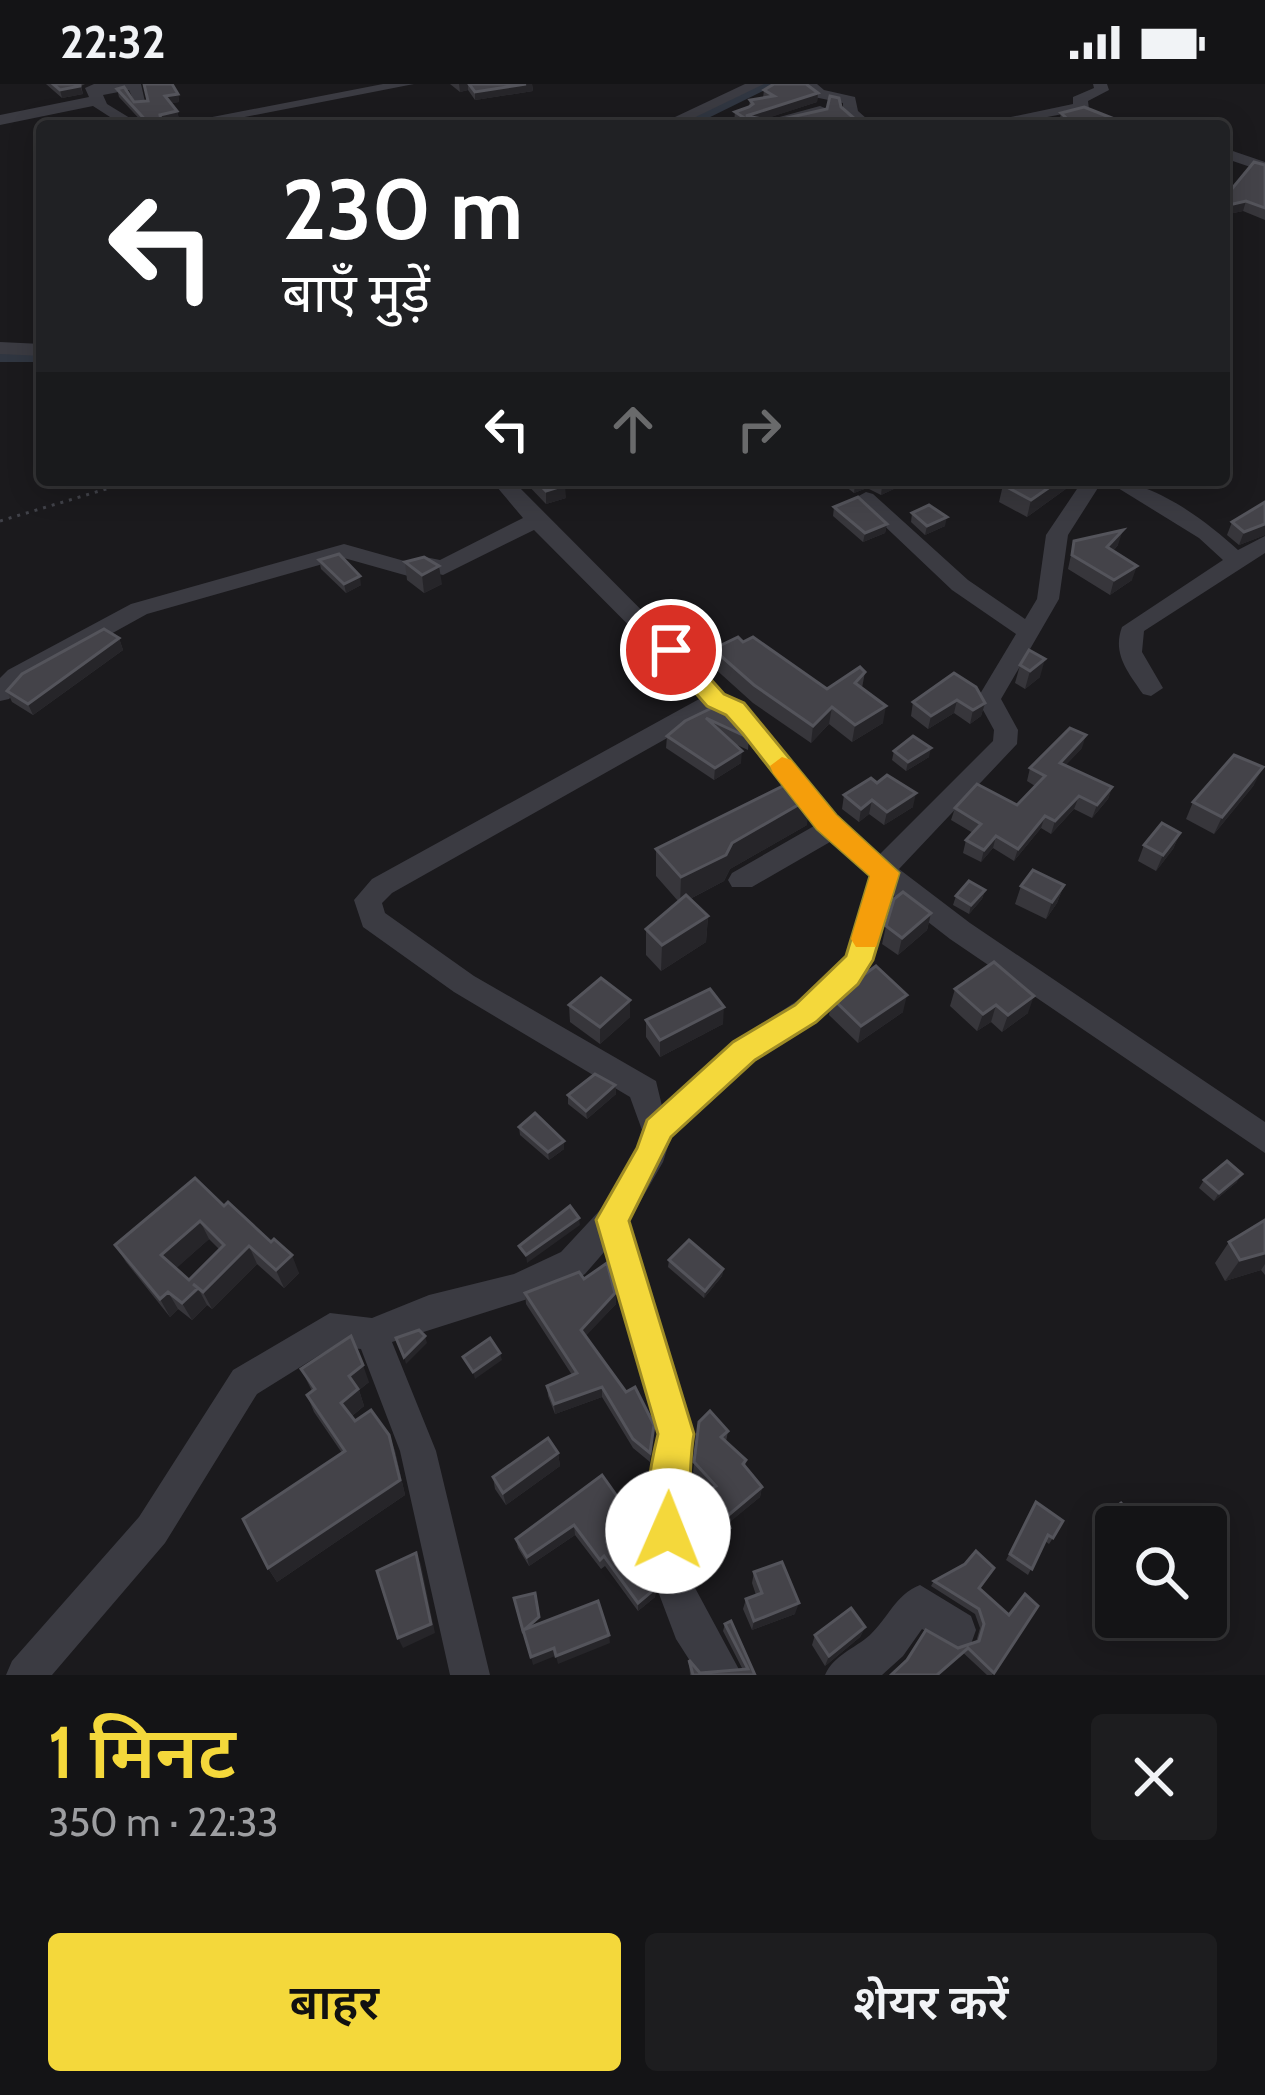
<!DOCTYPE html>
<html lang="hi">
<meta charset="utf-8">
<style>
:root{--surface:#141416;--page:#1d1d1f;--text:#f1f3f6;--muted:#9d9ea1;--line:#333335;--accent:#f4d83b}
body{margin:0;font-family:Cabin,"Noto Sans Devanagari",sans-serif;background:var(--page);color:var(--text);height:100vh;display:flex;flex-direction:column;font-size:45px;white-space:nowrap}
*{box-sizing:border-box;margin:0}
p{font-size:39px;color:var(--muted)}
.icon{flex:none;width:66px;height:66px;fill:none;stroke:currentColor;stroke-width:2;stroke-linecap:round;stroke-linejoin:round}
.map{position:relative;height:1591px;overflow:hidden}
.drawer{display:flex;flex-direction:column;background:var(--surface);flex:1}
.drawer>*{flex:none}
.guide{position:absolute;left:36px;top:36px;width:1194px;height:366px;border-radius:12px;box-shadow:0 6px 30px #0003,0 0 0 3px var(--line);background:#202124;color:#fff;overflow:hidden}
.fabs{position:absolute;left:1095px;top:1422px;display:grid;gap:24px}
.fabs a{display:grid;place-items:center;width:132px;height:132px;border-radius:12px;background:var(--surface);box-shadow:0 6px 30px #0003,0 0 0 3px var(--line);font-size:60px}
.pin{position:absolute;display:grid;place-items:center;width:102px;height:102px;color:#fff;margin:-51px;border:6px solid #fff;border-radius:50%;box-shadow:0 3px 12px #0007}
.me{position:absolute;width:132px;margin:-66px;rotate:1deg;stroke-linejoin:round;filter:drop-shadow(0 0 9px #0008)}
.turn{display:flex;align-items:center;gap:42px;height:252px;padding:0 48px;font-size:54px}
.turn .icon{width:156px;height:156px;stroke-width:2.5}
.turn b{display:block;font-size:84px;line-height:102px}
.lanes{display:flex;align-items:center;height:114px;padding:0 48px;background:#0003;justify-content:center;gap:60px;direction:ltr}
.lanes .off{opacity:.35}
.round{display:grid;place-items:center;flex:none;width:126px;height:126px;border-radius:12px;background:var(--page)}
.overview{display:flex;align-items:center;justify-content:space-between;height:204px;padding:0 48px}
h1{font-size:72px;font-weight:600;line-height:90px;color:var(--accent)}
.action{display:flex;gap:24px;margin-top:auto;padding:24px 48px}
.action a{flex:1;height:138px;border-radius:12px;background:var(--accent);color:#111;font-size:48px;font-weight:600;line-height:138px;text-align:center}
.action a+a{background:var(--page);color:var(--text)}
.status{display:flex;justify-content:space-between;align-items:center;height:84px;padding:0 60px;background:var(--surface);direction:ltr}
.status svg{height:33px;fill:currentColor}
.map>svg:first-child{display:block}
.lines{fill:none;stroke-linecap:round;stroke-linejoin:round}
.canal{fill:#303641;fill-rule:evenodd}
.path{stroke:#414249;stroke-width:3;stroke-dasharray:3 6;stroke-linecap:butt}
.minor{fill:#3b3b42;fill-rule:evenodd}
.wall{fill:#37363b;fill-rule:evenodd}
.shaded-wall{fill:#262529}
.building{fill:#444349;stroke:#54545b;stroke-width:3;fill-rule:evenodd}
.route{fill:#f4d83b;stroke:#9f8c26;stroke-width:3}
.slow{fill:#f59e0b}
</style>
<div class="status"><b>22:32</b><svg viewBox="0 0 49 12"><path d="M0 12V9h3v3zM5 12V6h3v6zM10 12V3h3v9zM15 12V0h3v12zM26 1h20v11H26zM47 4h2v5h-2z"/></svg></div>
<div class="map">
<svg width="1265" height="1591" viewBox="0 0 1265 1591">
<rect width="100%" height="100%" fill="#1b1a1d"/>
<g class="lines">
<!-- canal -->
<g class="canal">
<path d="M760 0H777L692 42H674Z"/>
<rect x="0" y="268" width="42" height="10"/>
</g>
<!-- path -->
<path class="path" d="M0 437 136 396"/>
<!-- minor -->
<g class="minor">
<path d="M94 0H141L146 22H136L129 6 103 11 107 20 143 42H124L93 22 0 41V31L89 13 85 4Z"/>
<path d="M383 0H414L199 42H166Z"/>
<path d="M745 0H764L677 42H656Z"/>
<path d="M801 0H817L824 6 855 13 858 27 875 42H858L843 29V19L814 13Z"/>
<path d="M1093 0H1107L1109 6 1088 17 1089 25 1001 42H968L1073 20V13L1094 4Z"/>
<path d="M820 22 825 24V30L774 42 750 41Z"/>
<path d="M1224 64 1265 78V88L1224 74Z"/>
<path d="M0 258 42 260V272L0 270Z"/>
<path d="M491 396H512L725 610 744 619 835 731 880 770 993 657 994 646 977 615 1016 550 952 506 855 414 866 408 873 410 968 496 1025 535 1037 515 1046 451 1083 396H1103L1068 451 1059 515 1001 615 1018 646 1017 660 899 785 970 839 1265 1038V1069L950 855 892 810 873 876 858 899 815 937 754 976 671 1053 663 1078 629 1137 694 1350 684 1422 694 1502 742 1591H699L676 1555 656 1502 648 1422 658 1350 605 1167 585 1190 562 1204 392 1258 436 1367 490 1591H450L400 1367 361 1265 334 1262 257 1310 165 1459 52 1591H6L12 1577 139 1433 233 1286 330 1229 372 1234 429 1211 514 1190 561 1168 601 1125 637 1064 642 1046 630 1013 454 908 363 843 354 816 372 795 701 614 534 446 443 491 426 487 408 492 344 474 147 530 24 598 9 615 0 617V594L8 586 131 520 344 460 408 478 425 473 440 476 523 434ZM717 626 726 631 814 742 732 789 728 796 732 803H752L830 758 871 792 846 872C816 912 772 930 733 959 708 977 685 1001 662 1022L656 997 474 892 385 829 382 819 392 809Z"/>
<path d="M1105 396C1152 396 1204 435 1238 466L1265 452V469L1144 547 1142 568 1163 604 1151 612 1143 610C1128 588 1112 570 1122 543L1223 476 1199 454Z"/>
<path d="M920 1501 971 1532 976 1546 971 1560 957 1565 922 1545 903 1572 882 1591H825C834 1571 854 1565 870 1551 889 1533 895 1511 920 1501Z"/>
</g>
</g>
<!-- wall -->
<g class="wall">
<path d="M46 0H85L81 2 83 10 62 14Z"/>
<path d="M450 0H532L533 7 475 16 468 6 460 8Z"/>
<path d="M117 5 134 18 178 10 179 18 171 19 177 27 179 35 169 38 189 42H146L119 13Z"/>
<path d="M764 6 818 9 817 18 764 35 774 37 841 23 856 36 867 37 866 42H741L734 38 735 28 749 23 750 16 763 14Z"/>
<path d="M1061 29 1132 42H1062L1059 39Z"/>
<path d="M1265 81V136L1243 127 1224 131V110L1226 112Z"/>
<path d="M523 396H560L566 414 546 420Z"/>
<path d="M837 396H899L898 403 881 411 867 404 854 409Z"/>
<path d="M1011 396H1075L1074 399 1027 433 999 418 1003 401Z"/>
<path d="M1265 418V451L1239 461 1227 451 1232 438Z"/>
<path d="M834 423 887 440 885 449 863 458 833 432Z"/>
<path d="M912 429 945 442 925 451 911 438Z"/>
<path d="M1074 457 1118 461 1113 467 1132 496 1110 511 1068 485Z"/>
<path d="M319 476 361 501 346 509 321 485Z"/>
<path d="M405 478 442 500 424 509 407 496Z"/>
<path d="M119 554 123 566 33 631 12 618 7 607Z"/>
<path d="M743 558 827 605 865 588 862 604 883 639 852 658 829 640 811 659 753 619 712 582 713 565Z"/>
<path d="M1020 581 1040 593 1025 605 1015 599Z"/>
<path d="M954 589 985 619 981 632 970 640 954 629 928 645 911 632 913 618Z"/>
<path d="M720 620 749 654 748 666 735 660 741 679 714 696 666 664 667 652Z"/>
<path d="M1082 664 1065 681 1112 703 1108 715 1092 734 1074 725 1051 750 1041 744 1014 777 993 764 981 778 963 769 966 756 973 749 951 736 955 724 1017 721 1035 702 1027 697 1030 684Z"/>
<path d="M894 667 929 673 906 687 892 676Z"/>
<path d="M1254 701 1214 750 1186 735 1193 718Z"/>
<path d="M844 711 913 723 884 741 869 730 859 738 842 725Z"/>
<path d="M807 741 730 785 724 797 690 815 708 832 706 858 661 887 646 871V845L678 817 656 792V765Z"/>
<path d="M1180 749 1173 765 1156 787 1138 777 1144 761Z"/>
<path d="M1064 801 1057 819 1046 835 1015 820 1021 802Z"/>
<path d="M985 806 982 815 969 830 953 821 956 812Z"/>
<path d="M931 829 927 846 898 871 882 860 886 842Z"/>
<path d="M955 905 1028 929 1002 948 991 938 977 947 950 922Z"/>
<path d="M832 914 903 928 858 959 829 931Z"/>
<path d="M630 916V933L600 960 570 938 569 921Z"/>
<path d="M646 936 723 940 660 973 646 953Z"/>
<path d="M615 1001 616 1010 587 1035 568 1020V1011Z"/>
<path d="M519 1043 564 1065 549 1076 520 1051Z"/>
<path d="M1204 1096 1237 1098 1214 1117 1199 1104Z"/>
<path d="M224 1122 299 1189 284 1204 257 1180 212 1225 207 1221 192 1236 178 1225 170 1233 126 1178 115 1161ZM209 1155 220 1166 189 1196 176 1184Z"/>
<path d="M1265 1136V1191L1261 1186 1225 1197 1215 1179 1229 1158Z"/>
<path d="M669 1176 723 1185 722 1192 704 1214 668 1183Z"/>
<path d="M584 1195 615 1209 616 1220 585 1252 653 1350 650 1378 633 1364 602 1313 555 1330 548 1312 547 1302 572 1291 526 1220 525 1209Z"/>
<path d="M301 1285 369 1298 359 1306 364 1322 352 1332 355 1337 389 1351 395 1367 405 1411 277 1498 268 1484 342 1369 314 1328 307 1311 312 1307Z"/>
<path d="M699 1338 728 1347 726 1358 746 1376 745 1383 762 1403 760 1413 728 1439 729 1453 695 1472 689 1426 690 1416 709 1406 693 1388Z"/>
<path d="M558 1369 560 1382 506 1421 495 1405 493 1393Z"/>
<path d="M602 1391 656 1504 655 1513 638 1527 605 1482 601 1485 575 1451 529 1482 518 1464 516 1455Z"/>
<path d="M1036 1418 1053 1454 1049 1460 1045 1457 1028 1491 1006 1476Z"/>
<path d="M1106 1431 1135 1436 1129 1443H1116L1115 1454 1101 1436Z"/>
<path d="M754 1488 795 1530 752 1546 743 1525 746 1515 756 1511 752 1499Z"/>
<path d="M934 1497 979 1505 994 1589 992 1591H987L958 1564 976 1558 980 1544 975 1530 931 1502Z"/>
<path d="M725 1540 755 1591H690L689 1576 700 1589 743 1586 723 1547Z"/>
<path d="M865 1543 860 1553 825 1582 812 1561 815 1551Z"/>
</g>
<!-- shaded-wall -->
<g class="shaded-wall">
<path d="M459 0H468V6L460 8Z"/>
<path d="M526 0H532L533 7 475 16V8Z"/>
<path d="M80 2 83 10 62 14 60 6Z"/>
<path d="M818 9 817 18 753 39 746 32Z"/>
<path d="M178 10 179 18 167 20 165 12Z"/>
<path d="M177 27 179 35 162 39 160 31Z"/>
<path d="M1246 117 1243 127 1224 131V122Z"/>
<path d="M865 396H868L867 404 854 409 855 400Z"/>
<path d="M896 396H899L898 403 881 411 882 402Z"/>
<path d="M1060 396H1075L1074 399 1027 433 1031 416Z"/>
<path d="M565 401 566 414 546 420V407Z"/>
<path d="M947 433 945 442 925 451 927 442Z"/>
<path d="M887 440 885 449 863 458 865 449Z"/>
<path d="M1265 440V451L1239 461 1244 448Z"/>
<path d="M1123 446 1118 461 1103 478 1107 463Z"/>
<path d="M439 482 442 500 424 509 422 491Z"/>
<path d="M1137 482 1132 496 1110 511 1114 496Z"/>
<path d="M360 492 361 501 346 509 344 500Z"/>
<path d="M119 554 123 566 33 631 28 620Z"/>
<path d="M1045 575 1040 593 1025 605 1030 587Z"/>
<path d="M957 616 954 629 928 645 931 632Z"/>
<path d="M985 619 981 632 970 640 973 626Z"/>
<path d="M886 622 883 639 852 658 855 641Z"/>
<path d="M832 623 829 640 811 659 813 642Z"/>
<path d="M1086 651 1082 664 1056 692 1060 679Z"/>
<path d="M931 664 929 673 906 687 908 678Z"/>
<path d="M742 667 741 679 714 696 715 684Z"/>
<path d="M1263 683 1254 701 1214 750 1222 733Z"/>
<path d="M1112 703 1108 715 1092 734 1097 721Z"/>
<path d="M916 709 913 723 884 741 887 728Z"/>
<path d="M1079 712 1074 725 1051 750 1055 737Z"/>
<path d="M810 714 807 741 730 785 724 797 680 820 681 793 732 759Z"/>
<path d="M872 716 869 730 859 738 861 725Z"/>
<path d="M1045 732 1041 744 1014 777 1018 765Z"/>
<path d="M1180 749 1173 765 1156 787 1163 771Z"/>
<path d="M996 752 993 764 981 778 984 766Z"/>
<path d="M1064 801 1057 819 1046 835 1052 818Z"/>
<path d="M985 806 982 815 969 830 971 821Z"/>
<path d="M931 829 927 846 898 871 902 854Z"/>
<path d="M708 832 706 858 661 887 662 861Z"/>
<path d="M907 911 903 928 858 959 861 942Z"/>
<path d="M1034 912 1028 929 1002 948 1008 931Z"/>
<path d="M630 916V933L600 960V943Z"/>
<path d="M996 921 991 938 977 947 983 930Z"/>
<path d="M724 923 723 940 660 973V956Z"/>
<path d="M615 1001 616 1010 587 1035 586 1027Z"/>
<path d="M564 1057V1065L549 1076 548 1068Z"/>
<path d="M1242 1090 1237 1098 1214 1117 1219 1109Z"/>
<path d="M579 1134 580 1141 527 1179 526 1171Z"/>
<path d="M200 1137 209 1155 171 1189 161 1171Z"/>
<path d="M249 1162 257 1180 212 1225 203 1208Z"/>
<path d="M1265 1169V1180L1261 1186 1225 1197 1240 1176Z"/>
<path d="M292 1171 299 1189 284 1204 276 1186Z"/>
<path d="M723 1185 722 1192 704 1214 705 1207Z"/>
<path d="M198 1204 207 1221 192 1236 182 1219Z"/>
<path d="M168 1208 178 1225 170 1233 160 1215Z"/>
<path d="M615 1209 616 1220 582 1256 581 1246Z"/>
<path d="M425 1252 427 1259 406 1280 404 1273Z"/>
<path d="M500 1269 502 1276 475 1295 473 1288Z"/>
<path d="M363 1281 369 1298 359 1306 364 1322 348 1335 341 1319 349 1292Z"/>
<path d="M602 1303V1313L555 1330 554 1320Z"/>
<path d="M389 1351 395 1367 405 1411 277 1498 268 1484Z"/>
<path d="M558 1369 560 1382 506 1421 503 1409Z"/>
<path d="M762 1403 760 1413 724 1443 725 1434Z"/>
<path d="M574 1441 575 1451 529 1482 527 1473Z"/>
<path d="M730 1444 729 1453 695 1472 696 1464Z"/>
<path d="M416 1469 421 1480 435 1549 403 1564 398 1554Z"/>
<path d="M656 1504 655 1513 638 1527V1519Z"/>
<path d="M799 1519 795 1530 752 1546 754 1537Z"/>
<path d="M865 1543 860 1553 825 1582 829 1572Z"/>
<path d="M609 1551 610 1559 558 1580 556 1572Z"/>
<path d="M554 1564 555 1572 533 1581 531 1573Z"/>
</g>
<!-- building -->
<g class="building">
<path d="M53 0H80V2L60 6Z"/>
<path d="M144 0H172L178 10 165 12 177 27 160 31 161 37 186 38 189 42H151L117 5 124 3 134 18 148 17Z"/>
<path d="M469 0H526L475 8Z"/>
<path d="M774 0H806L818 9 746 32 774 37 827 25 830 12 839 14 841 23 856 36 867 37 863 39 866 42H757L735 28 749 23 753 20 750 16 774 12 764 6Z"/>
<path d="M1084 23 1132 42H1075L1061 29Z"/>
<path d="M1170 37 1179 42H1156Z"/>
<path d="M1254 78 1265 81V124L1246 117 1224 122V110L1226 112Z"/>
<path d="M535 396H560L565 401 546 407Z"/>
<path d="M871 396H896L882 402Z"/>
<path d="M1011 396H1060L1031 416 1003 401Z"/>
<path d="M858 413 887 440 865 449 834 423Z"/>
<path d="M1265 418V440L1244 448 1232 438Z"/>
<path d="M929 421 947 433 927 442 912 429Z"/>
<path d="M1123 446 1107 463 1137 482 1114 496 1072 471 1074 457Z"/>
<path d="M339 470 360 492 344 500 319 476Z"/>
<path d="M424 473 439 482 422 491 405 478Z"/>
<path d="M104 545 119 554 28 620 7 607 22 590Z"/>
<path d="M738 553 743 558 753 553 827 605 860 583 865 588 855 599 886 622 855 641 832 623 813 642 754 601 713 565Z"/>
<path d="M1029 566 1045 575 1030 587 1020 581Z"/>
<path d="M954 589 976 603 985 619 973 626 957 616 931 632 913 618Z"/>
<path d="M720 620 749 654 706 634 742 667 715 684 667 652 685 637Z"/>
<path d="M1070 644 1086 651 1060 679 1112 703 1097 721 1079 712 1055 737 1045 732 1018 765 996 752 984 766 966 756 981 740 955 724 977 700 1017 721 1045 692 1030 684Z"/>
<path d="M913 652 931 664 908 678 894 667Z"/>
<path d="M1234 671 1263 683 1222 733 1193 718Z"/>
<path d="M887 691 916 709 887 728 872 716 861 725 844 711 871 694 877 699Z"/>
<path d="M789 699 810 714 732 759 726 771 681 793 656 765Z"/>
<path d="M1162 739 1180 749 1163 771 1144 761Z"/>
<path d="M1033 786 1064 801 1052 818 1021 802Z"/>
<path d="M969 797 985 806 971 821 956 812Z"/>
<path d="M903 808 931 829 902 854 886 842 894 815Z"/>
<path d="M686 811 708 832 662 861 646 845Z"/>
<path d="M994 878 1034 912 1008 931 996 921 983 930 955 905Z"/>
<path d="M876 882 907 911 861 942 832 914Z"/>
<path d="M601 894 630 916 600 943 569 921Z"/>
<path d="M710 905 724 923 660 956 646 936Z"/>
<path d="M595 990 615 1001 586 1027 568 1011Z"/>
<path d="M535 1029 564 1057 548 1068 519 1043Z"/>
<path d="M1227 1077 1242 1090 1219 1109 1204 1096Z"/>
<path d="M195 1094 224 1122 228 1118 271 1158 274 1155 292 1171 276 1186 249 1162 203 1208 193 1200 198 1204 182 1219 168 1208 160 1215 115 1161ZM200 1137 224 1161 189 1196 161 1171Z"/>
<path d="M570 1122 579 1134 526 1171 519 1162Z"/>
<path d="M1265 1136V1169L1240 1176 1229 1158Z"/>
<path d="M689 1156 723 1185 705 1207 669 1176Z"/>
<path d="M607 1179 615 1209 581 1246 626 1308 635 1303 654 1341 650 1369 633 1355 602 1303 554 1320 547 1302 577 1289 525 1209 579 1188 584 1195Z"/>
<path d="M419 1246 425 1252 404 1273 396 1254Z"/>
<path d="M351 1252 363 1281 349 1292 358 1305 341 1319 355 1337 371 1326 389 1351 400 1396 268 1484 243 1435 345 1367 307 1311 315 1305 301 1285Z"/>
<path d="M490 1254 500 1269 473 1288 463 1273Z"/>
<path d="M710 1327 728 1347 721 1353 746 1376 743 1380 762 1403 725 1434 730 1444 696 1464 690 1416 716 1402 694 1378 699 1338Z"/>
<path d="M548 1354 558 1369 503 1409 493 1393Z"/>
<path d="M602 1391 619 1415 632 1404 645 1421 656 1504 638 1519 604 1472 600 1476 574 1441 527 1473 516 1455Z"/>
<path d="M1036 1418 1063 1437 1053 1454 1048 1451 1032 1485 1010 1470Z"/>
<path d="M1121 1419 1135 1436 1126 1443H1116L1106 1431Z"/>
<path d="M1172 1426 1199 1443H1164Z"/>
<path d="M976 1467 994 1484 979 1504 1009 1531 1025 1510 1038 1522 994 1589 968 1564 937 1591H891L907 1576 926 1546 958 1564 979 1557 984 1540 979 1525 934 1497 965 1480Z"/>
<path d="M416 1469 431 1540 398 1554 377 1487Z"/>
<path d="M782 1478 799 1519 754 1537 746 1515 762 1509 754 1488Z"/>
<path d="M535 1509 539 1533 523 1547 514 1514Z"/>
<path d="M598 1517 609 1551 556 1572 554 1564 531 1573 523 1546Z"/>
<path d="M851 1524 865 1543 829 1572 815 1551Z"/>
<path d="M731 1537 755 1591H693L689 1576 700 1589 748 1585 725 1540Z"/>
</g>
<!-- route -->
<path class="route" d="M671 558 679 560 724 610 744 619 836 731 899 789 873 876 858 900 816 938 755 976 671 1053 629 1137 694 1350C687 1386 694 1428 681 1460L668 1466 654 1460C641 1429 650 1383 658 1350L596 1136 637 1064 647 1036 733 958 795 921 846 872 870 792 817 745 743 650 726 631 707 622 662 571V560Z"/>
<!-- slow -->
<path class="slow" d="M782 673 791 676 836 731 899 789 876 863H856L851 855 870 792 817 745 773 689 770 682Z"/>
</svg>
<div class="fabs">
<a><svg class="icon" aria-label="search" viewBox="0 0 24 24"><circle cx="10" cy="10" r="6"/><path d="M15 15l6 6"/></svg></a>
</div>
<div class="pin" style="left:671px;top:566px;background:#d93025"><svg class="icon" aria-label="arrive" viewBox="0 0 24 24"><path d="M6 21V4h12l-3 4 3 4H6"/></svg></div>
<svg class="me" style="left:668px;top:1447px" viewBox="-20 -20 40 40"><circle r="19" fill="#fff"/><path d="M0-13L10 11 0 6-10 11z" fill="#f4d83b"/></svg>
<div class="guide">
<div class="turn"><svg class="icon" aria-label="left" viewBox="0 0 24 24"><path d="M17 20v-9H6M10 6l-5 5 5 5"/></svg><div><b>230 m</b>बाएँ मुड़ें</div></div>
<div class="lanes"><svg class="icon" aria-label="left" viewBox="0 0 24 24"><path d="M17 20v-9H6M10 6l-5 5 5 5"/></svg><svg class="icon off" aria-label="ahead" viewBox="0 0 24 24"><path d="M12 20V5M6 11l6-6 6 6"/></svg><svg class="icon off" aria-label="right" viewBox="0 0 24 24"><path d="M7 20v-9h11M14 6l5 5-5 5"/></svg></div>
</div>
</div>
<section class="drawer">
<div class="overview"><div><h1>1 मिनट</h1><p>350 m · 22:33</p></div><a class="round"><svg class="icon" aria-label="close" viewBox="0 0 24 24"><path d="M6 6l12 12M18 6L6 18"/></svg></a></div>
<div class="action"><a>बाहर</a><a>शेयर करें</a></div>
</section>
